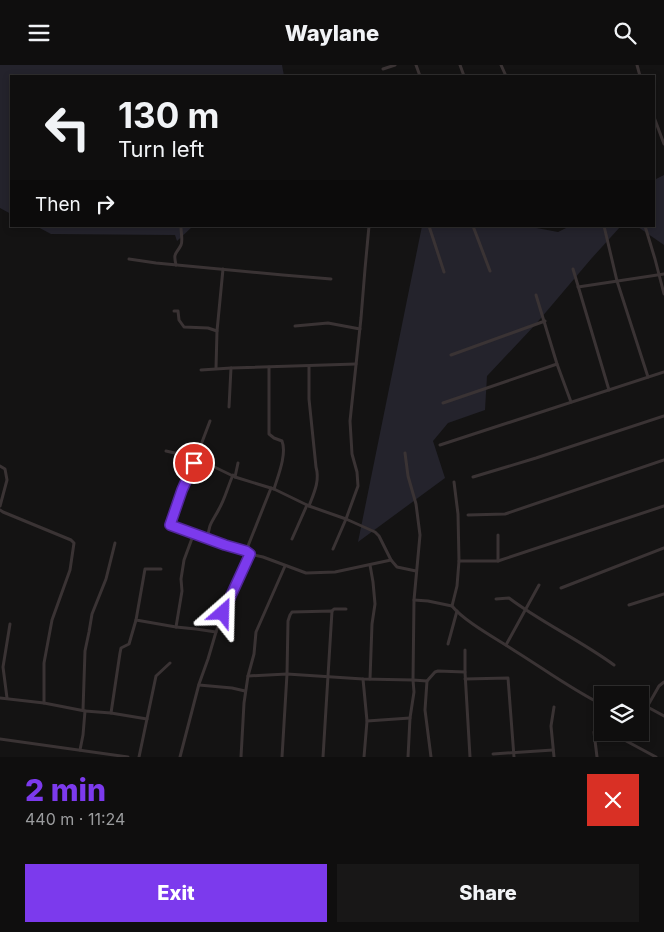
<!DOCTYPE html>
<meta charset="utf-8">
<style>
:root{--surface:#0f0e0e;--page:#181717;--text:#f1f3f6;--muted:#9b9c9e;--line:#2f2e2e;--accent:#7c3aed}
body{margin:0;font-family:Inter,sans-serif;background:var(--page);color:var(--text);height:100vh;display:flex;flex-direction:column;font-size:19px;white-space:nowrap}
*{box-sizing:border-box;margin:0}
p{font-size:16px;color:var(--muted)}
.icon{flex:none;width:28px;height:28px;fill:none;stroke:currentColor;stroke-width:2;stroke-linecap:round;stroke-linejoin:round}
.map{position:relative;height:692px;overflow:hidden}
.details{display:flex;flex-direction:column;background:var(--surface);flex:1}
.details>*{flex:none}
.banner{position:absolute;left:10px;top:10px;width:645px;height:152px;border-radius:0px;box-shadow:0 2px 8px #0003,0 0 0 1px var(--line);background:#0f0e0e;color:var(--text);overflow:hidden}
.controls{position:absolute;left:594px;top:621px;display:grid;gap:10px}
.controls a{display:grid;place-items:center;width:55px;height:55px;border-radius:0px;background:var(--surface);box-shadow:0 2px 8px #0003,0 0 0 1px var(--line);font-size:25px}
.pin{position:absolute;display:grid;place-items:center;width:42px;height:42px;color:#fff;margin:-21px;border:2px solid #fff;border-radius:50%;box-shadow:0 1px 5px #0007}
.me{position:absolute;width:55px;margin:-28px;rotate:25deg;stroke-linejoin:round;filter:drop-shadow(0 0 4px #0008)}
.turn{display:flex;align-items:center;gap:18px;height:105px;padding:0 25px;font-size:22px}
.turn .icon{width:65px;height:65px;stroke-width:2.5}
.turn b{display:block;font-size:35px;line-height:42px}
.then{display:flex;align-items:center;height:48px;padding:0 25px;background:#0003;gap:10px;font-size:19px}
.round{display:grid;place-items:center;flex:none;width:52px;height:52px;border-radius:0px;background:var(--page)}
.head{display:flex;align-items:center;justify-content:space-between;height:85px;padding:0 25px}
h1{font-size:30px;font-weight:800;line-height:38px;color:var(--accent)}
.action{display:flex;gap:10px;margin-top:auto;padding:10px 25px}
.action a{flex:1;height:58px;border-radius:0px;background:var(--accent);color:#fff;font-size:20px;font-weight:800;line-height:58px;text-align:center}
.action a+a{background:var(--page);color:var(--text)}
header{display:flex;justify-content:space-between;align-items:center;height:65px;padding:0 25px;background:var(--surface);font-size:22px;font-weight:800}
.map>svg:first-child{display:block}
.green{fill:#24232c}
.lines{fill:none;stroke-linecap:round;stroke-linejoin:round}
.street{stroke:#3a3334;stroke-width:3}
.route-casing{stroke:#51269a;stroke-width:12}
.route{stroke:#7c3aed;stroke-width:9}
</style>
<header><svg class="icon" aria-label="menu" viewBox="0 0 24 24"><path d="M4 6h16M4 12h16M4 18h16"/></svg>Waylane<svg class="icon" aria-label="search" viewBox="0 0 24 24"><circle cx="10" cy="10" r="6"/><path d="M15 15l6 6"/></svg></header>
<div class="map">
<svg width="664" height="692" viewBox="0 0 664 692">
<rect width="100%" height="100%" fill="#141313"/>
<!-- green -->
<g class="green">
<path d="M0 0H282L284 11H11V149L0 143Z"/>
<path d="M664 110V180L638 162H620L591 194 535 260 487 311 485 345 448 358 433 376 445 413 358 477 422 161H526L558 167 570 161H654V115Z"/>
<path d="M36 161H193L177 176 175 170 51 169Z"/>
</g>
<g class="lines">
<!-- street -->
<g class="street">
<path d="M416 0 420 11"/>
<path d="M460 0 464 11"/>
<path d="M501 0 506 11"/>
<path d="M637 0 640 11"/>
<path d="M383 4 395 0"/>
<path d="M654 52 664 79"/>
<path d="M429 161 444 207"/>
<path d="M473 161 490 206"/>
<path d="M604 161 617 216 648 312"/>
<path d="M645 161 655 194 664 229"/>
<path d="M129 194 156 198 283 210 331 214"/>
<path d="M176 200C173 187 176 190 181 180 183 176 181 168 181 163"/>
<path d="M573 204 609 325"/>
<path d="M578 222 664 209"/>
<path d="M536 230 557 299 571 337"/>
<path d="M174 246H178L179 255 184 262 208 263 217 266"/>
<path d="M295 261 328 258 360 264"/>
<path d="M451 290 545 256"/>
<path d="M269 302V369L274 373 282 376C287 389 278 411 274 424"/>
<path d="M216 303 217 266 223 204"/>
<path d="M201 305 231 303"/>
<path d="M443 338 557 299"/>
<path d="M229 342 231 303 356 299"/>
<path d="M210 356 196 393 235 412"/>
<path d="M440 380 664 307"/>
<path d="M166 386 196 393 182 425 170 460 225 480 246 486 250 489 263 492 306 508 335 507 391 495"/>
<path d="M238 398 235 412 274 424 309 441 346 454 375 467 379 471 391 495 397 502 416 506"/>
<path d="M0 401 5 404 7 415 0 441"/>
<path d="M473 412 536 393 664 351"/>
<path d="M309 441C314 428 320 416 316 402L309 334V301"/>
<path d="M0 445 3 447 71 475 74 478 70 505 52 555 44 598V638"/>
<path d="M468 450 505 449 664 395"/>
<path d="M208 474C208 459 213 456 219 444 225 434 228 421 233 410"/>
<path d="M292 474 307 440"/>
<path d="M333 484 346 454 358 421 357 407 352 389 350 356 361 253 365 204 369 161"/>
<path d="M246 486 271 423"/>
<path d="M459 496H498V470"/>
<path d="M498 496 664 441"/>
<path d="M370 500 373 517 375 539 372 559 370 614"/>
<path d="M161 504H145L136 555 176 562 196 564 216 567"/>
<path d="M561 523 664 483"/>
<path d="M496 534 509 533C542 558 580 575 614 600"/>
<path d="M414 535 428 536 452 541C465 557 497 574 515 586 544 604 571 624 601 639H602"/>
<path d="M629 540 664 529"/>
<path d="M452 541 457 521 459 496 458 449 454 417"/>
<path d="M332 546 334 544H346"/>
<path d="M176 562 182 526 181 514 184 495 194 468"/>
<path d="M448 579 457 546"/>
<path d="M506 580 539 520"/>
<path d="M465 607V585"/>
<path d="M248 611 254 589 256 567 285 501"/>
<path d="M363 614 367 656 364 692"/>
<path d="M465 614 508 613 514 692"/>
<path d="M427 616 425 645 431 692"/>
<path d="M199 620 232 623 245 626"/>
<path d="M610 630 613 624 625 630"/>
<path d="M0 633 44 638 85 646 83 670 80 685"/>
<path d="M7 633 3 602 10 559"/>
<path d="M640 638 664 651"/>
<path d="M647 642 659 621 664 617"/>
<path d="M83 645 85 586 89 567 92 549 106 514 115 478"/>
<path d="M85 646 111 648 120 588 121 583 129 579 136 555"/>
<path d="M111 648 147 654"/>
<path d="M367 656 410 653"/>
<path d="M594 667 597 692"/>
<path d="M615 668 617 671 656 692"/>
<path d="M0 674 128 692"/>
<path d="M493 689 553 685"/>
<path d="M139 692 156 611 170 598"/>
<path d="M180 692 199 619 208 594 216 567 223 548 250 489"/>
<path d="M241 692 244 638 248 611 287 609 363 614 413 615 414 535 420 470 416 439 408 411 405 388"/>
<path d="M282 692 287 609 288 556 290 550 292 547 332 546 323 692"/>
<path d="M408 692 410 653 414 627 413 615 427 616 435 607 438 606 465 607 470 692"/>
<path d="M554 692 551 661 554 642"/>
</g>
</g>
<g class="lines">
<!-- route casing -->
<g class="route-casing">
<path id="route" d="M194 398 182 425 170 460 225 480 246 486 250 489 223 548"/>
</g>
<!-- route -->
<use href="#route" class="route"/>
</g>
</svg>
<div class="controls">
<a><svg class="icon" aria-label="layers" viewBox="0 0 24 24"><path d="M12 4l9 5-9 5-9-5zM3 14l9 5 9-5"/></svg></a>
</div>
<div class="pin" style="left:194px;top:398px;background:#d93025"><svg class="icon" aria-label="arrive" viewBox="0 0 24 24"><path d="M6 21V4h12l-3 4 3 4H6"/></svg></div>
<svg class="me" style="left:223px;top:548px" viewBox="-20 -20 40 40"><path d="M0-17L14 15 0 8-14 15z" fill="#7c3aed" stroke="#fff" stroke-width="4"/></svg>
<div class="banner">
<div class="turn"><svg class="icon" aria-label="left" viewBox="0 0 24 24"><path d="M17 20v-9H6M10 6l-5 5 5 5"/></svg><div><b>130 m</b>Turn left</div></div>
<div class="then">Then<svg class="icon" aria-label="right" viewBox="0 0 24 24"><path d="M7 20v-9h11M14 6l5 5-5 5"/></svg></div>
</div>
</div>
<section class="details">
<div class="head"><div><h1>2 min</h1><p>440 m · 11:24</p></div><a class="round" style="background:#d93025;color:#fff"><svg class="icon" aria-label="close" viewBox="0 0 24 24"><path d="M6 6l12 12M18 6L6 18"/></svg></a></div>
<div class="action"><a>Exit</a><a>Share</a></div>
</section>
